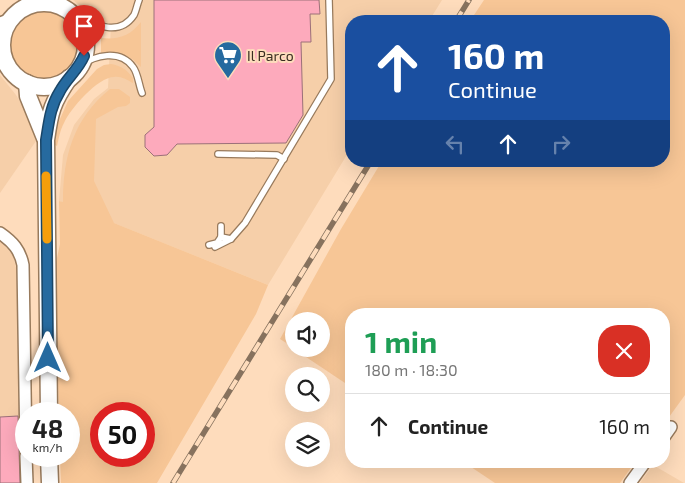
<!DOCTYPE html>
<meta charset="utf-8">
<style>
:root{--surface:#fff;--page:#f2f2f2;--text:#222;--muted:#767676;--line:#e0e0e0}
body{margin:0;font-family:"Exo 2",sans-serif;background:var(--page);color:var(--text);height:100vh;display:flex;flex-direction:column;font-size:19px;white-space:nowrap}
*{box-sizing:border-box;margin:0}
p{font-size:16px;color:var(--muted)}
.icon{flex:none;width:28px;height:28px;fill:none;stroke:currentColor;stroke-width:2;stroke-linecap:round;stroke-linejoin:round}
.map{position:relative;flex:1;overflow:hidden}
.panel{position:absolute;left:345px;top:308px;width:325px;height:160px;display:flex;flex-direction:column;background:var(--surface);border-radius:20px;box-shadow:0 5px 20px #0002}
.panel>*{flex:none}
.hud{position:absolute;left:345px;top:15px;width:325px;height:152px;border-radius:20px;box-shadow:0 5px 20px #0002;background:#1a4fa0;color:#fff;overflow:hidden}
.tools{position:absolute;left:285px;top:312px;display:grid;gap:10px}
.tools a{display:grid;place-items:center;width:45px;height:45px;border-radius:50%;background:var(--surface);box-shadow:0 5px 20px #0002;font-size:25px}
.speed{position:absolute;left:15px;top:402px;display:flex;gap:10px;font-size:25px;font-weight:700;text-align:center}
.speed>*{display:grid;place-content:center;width:65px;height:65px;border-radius:50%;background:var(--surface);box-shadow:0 5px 20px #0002;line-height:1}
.speed small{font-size:12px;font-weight:400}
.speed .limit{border:8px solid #d22;background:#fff;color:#111}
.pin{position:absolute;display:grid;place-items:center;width:42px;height:42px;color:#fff;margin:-51px -21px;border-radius:50% 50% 50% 0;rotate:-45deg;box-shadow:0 0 5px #0007}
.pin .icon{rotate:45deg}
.me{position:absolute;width:55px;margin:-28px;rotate:0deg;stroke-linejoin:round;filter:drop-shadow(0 0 4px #0008)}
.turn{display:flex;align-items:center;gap:18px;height:105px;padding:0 20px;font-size:22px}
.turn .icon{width:65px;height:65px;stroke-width:2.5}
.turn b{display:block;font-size:35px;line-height:42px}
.lanes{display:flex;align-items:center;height:48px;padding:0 20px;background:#0003;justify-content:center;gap:25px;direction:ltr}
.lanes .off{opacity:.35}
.round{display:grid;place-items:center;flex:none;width:52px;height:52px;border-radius:20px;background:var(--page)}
.summary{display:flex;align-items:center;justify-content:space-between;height:85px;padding:0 20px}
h1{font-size:30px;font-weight:700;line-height:38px;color:#1e9e55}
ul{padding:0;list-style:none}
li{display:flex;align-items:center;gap:15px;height:65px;padding:0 20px;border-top:1px solid var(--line)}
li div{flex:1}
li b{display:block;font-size:19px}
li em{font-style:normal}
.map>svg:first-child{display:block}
.built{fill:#f6cfa9}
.green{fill:#f7c696;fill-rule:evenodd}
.building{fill:#fdaabc;stroke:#9c7079}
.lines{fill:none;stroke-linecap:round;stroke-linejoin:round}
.service-casing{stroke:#987a5c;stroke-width:8}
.minor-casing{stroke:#987a5c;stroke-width:14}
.secondary-casing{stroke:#987a5c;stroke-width:19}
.service{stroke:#fff;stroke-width:5.5}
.minor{stroke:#fff;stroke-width:11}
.secondary{stroke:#fff;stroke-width:16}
.rail-casing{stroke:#87725e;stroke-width:5.5}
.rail{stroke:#fedcbc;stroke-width:4;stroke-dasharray:11;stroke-linecap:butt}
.route-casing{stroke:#194567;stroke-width:12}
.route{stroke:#266a9f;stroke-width:9}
.slow{stroke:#f59e0b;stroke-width:9}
.labels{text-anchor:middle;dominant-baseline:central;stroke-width:4;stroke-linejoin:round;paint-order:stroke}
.poi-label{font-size:14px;fill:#3a2d21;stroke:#fedcbc;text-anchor:start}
</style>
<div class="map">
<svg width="685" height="483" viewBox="0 0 685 483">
<rect width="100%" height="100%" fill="#fedcbc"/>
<!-- built -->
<g class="built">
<path d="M73 0H442L429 21H351V148L268 285 59 201 63 155 74 125 94 99 108 88 111 24 98 20Z"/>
<path d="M0 75 16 95 34 124 36 141 0 193Z"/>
<path d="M0 241 13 255 17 272 23 483H0Z"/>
<path d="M653 465 684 483H640Z"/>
</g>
<!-- green -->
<g class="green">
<path d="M484 0H685V395L664 424V314H351V387L294 349H321V321H294V348L280 339 341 229 382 161H664V21H470Z"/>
<circle cx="43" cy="45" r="34"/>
<path d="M141 22V67C129 54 119 51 101 53V38C118 40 130 36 141 22Z"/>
<path d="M111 64C122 66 127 70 133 78V83C127 80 121 76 114 77 98 77 70 109 64 123 60 130 59 138 57 146L55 145 56 128 68 101 97 69 104 65Z"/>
<path d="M110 89H119L130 97V103L126 106 118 107 96 119 94 181 114 223 268 285 256 314 157 483H61L60 456H69V414H59L55 267 60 244 59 201 63 202C63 157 73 119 110 89ZM101 414H144V456H101Z"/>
<path d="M462 461H636L620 483H495Z"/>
</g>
<!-- building -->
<g class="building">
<path d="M154 0H319L320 14H310L311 42H301L303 115 286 143 177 144 167 155 154 156 145 147V135L154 127Z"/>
<path d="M18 416 20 483H0V417Z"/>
</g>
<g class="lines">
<!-- service casing -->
<g class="service-casing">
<g id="service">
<path d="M73 14C92 23 118 39 134 15 136 11 137 5 139 0"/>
<path d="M80 66C95 55 120 49 133 67 138 73 139 86 142 93"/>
<path d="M218 154 277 155 284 159"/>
<path d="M221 226V237L231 239"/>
<path d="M209 245 217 243 221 237"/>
<path d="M215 247 231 239 245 223 331 79 329 0"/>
</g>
</g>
<!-- minor casing -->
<g class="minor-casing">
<g id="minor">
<path d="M0 23 11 19"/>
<path d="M0 55 5 59"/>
<path d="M0 233C13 242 20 250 23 265L26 451"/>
<path d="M664 437 671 427"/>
<path d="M26 456 27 483"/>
<path d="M630 483 646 461"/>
</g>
</g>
<!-- secondary casing -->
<g class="secondary-casing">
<g id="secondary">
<circle cx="44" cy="45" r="42"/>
<path d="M27 83 28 96 45 138"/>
<path d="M49 414 46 140C50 111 52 103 69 78"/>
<path d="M49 456 50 483"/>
</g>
</g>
<!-- service -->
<use href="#service" class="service"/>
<!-- minor -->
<use href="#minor" class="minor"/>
<!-- secondary -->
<use href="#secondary" class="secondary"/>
<!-- rail casing -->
<g class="rail-casing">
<g id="rail">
<path d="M456 21 469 0"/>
<path d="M173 483 371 161"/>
</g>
</g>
<!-- rail -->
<use href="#rail" class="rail"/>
</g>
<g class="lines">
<!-- route casing -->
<g class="route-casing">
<path id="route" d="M48 358 46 140C49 122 50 107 60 91 67 78 78 70 84 56"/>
</g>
<!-- route -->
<use href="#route" class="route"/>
<!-- slow -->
<path class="slow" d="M46 176 47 239"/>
</g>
<!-- icons -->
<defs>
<g id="supermarket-pin" transform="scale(1.4375)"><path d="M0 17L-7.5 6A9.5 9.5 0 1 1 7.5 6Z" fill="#266a9f" stroke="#fedcbc"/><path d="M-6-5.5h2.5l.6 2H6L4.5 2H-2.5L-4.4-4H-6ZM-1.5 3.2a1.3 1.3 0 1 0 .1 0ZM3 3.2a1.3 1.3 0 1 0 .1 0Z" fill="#fff"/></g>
</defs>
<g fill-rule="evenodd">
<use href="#supermarket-pin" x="228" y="55"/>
</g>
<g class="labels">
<!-- poi labels -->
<g class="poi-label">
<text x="247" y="55">Il Parco</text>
</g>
</g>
</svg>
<div class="tools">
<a><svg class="icon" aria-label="sound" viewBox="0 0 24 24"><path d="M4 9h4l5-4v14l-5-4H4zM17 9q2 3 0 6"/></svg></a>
<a><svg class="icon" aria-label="search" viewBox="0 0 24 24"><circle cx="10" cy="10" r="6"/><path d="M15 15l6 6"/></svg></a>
<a><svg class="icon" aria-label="layers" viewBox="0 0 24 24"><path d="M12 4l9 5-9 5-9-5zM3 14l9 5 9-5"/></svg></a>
</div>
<div class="speed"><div>48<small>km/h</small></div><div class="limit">50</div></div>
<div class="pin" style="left:84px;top:56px;background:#d93025"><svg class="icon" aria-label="arrive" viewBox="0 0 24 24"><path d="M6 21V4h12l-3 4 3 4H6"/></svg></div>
<svg class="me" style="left:48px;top:358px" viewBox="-20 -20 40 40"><path d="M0-17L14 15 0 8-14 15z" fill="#266a9f" stroke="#fff" stroke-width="4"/></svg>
<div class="hud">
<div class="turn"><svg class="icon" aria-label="ahead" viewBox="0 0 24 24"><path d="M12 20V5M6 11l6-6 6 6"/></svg><div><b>160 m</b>Continue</div></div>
<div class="lanes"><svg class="icon off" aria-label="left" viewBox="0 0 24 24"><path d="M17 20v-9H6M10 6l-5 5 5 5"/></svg><svg class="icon" aria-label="ahead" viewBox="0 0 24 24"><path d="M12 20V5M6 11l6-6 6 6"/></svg><svg class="icon off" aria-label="right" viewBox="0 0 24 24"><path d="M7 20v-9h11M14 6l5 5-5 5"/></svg></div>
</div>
<section class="panel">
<div class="summary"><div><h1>1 min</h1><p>180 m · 18:30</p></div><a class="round" style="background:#d93025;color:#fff"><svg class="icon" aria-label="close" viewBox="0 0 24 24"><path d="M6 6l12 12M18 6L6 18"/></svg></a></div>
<ul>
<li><svg class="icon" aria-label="ahead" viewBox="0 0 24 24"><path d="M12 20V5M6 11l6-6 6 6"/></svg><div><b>Continue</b></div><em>160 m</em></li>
</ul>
</section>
</div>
